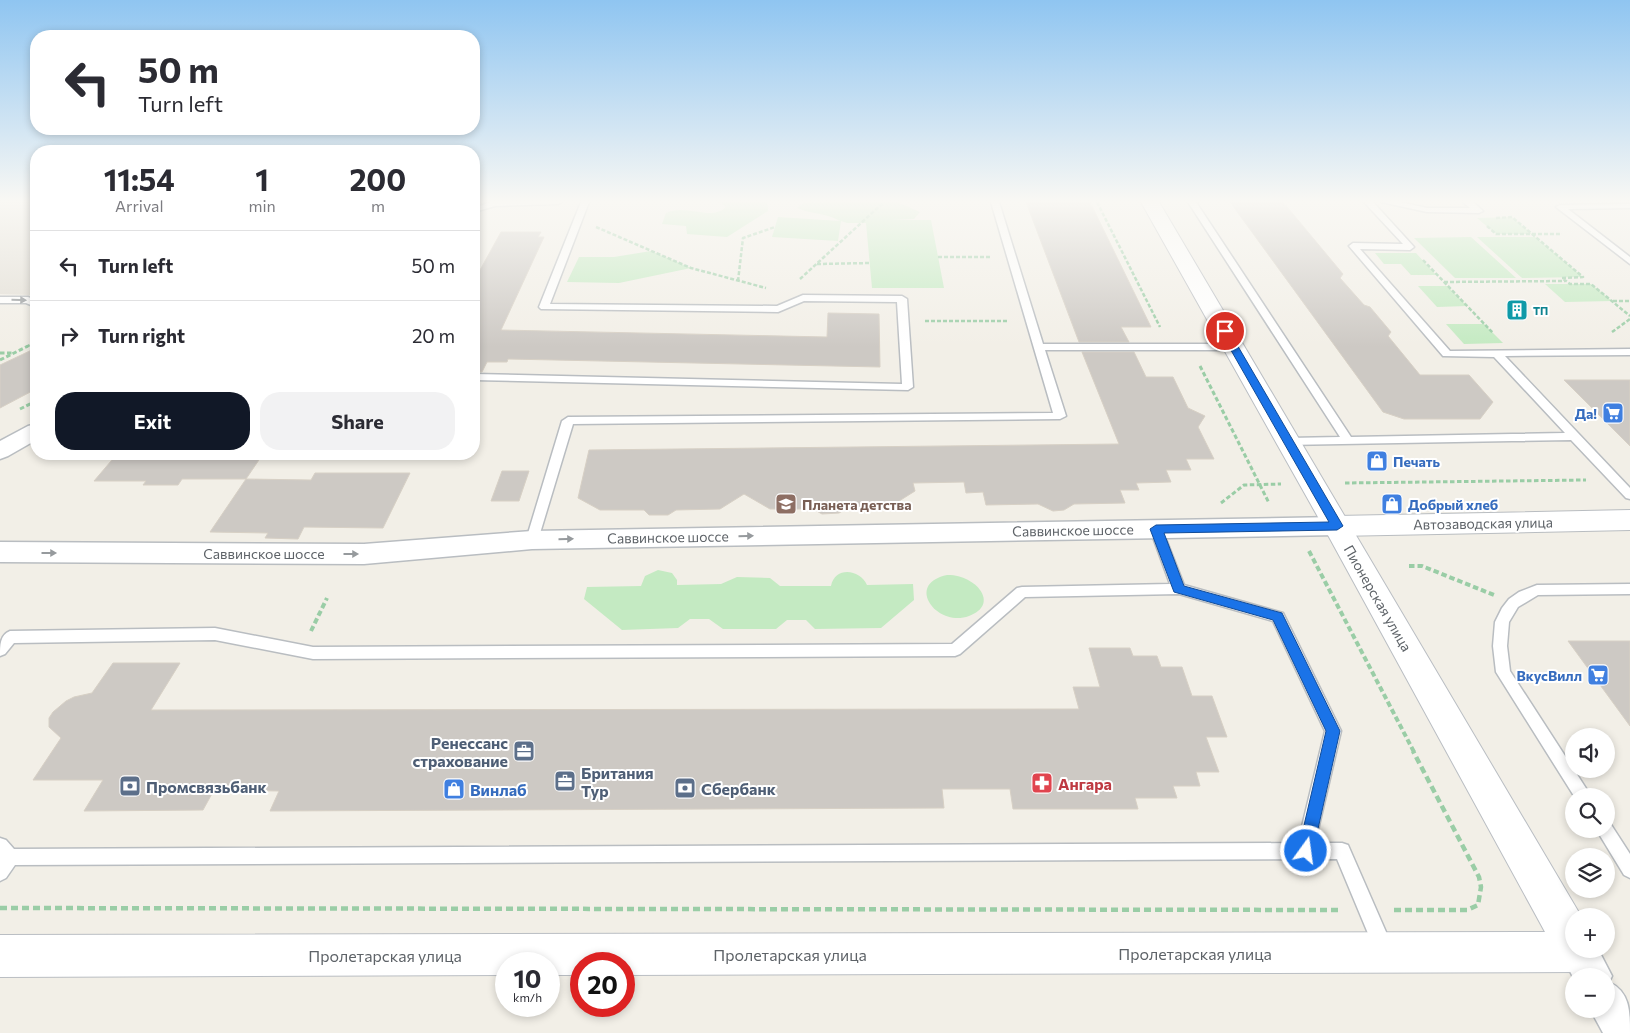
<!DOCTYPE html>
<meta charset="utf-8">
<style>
:root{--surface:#fff;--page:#f2f2f3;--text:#2b2b33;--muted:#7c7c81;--line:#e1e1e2;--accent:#111827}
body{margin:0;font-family:Commissioner,sans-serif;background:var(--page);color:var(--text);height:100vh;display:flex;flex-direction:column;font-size:19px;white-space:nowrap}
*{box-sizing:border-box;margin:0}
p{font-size:16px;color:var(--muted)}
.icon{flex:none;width:28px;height:28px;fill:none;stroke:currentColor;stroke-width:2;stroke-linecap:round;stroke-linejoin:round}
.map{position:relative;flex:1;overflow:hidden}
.panel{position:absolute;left:30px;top:145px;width:450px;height:315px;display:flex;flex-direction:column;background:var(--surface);border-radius:20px;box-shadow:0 2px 8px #0003}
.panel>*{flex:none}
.top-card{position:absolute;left:30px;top:30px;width:450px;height:105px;border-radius:20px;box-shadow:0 2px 8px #0003;background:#fff;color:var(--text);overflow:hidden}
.tools{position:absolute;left:1565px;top:728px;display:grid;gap:10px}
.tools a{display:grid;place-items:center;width:50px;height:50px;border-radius:50%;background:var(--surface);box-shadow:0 2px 8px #0003;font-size:25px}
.speed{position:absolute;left:495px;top:952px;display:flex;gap:10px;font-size:25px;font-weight:700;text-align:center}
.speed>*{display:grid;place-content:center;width:65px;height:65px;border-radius:50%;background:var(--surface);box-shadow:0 2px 8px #0003;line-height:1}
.speed small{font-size:12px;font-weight:400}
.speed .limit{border:8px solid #d22;background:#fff;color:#111}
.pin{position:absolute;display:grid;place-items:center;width:42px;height:42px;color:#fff;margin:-21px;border:2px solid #fff;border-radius:50%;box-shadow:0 1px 5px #0007}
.me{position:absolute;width:55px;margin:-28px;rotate:14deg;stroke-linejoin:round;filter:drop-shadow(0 0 4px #0008)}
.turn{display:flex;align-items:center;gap:18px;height:105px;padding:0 25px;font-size:22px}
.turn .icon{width:65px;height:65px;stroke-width:2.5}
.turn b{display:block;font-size:35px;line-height:42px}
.eta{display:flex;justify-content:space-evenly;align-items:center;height:85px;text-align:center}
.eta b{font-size:30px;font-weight:700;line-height:35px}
.action{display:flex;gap:10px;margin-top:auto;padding:10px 25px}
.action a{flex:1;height:58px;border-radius:20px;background:var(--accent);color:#fff;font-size:20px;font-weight:700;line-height:58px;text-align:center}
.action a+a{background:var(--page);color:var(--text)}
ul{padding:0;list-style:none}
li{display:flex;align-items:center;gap:15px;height:70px;padding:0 25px;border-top:1px solid var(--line)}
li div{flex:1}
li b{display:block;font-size:19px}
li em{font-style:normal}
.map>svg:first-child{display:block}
.education{fill:#e2ded5}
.green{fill:#c4eac2}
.building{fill:#cdc9c4;stroke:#d7d0c5}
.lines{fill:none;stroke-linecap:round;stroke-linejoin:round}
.service-casing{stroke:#b9bdc1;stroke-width:3}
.minor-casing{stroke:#b9bdc1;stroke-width:3}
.tertiary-casing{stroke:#b9bdc1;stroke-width:2}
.secondary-casing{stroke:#babec3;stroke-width:2}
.path-far3{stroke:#9acda6;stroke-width:2.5;stroke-dasharray:4 2;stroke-linecap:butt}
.path-far2{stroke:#9acda6;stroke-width:3;stroke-dasharray:4.5 2.5;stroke-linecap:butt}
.path-far1{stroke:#9acda6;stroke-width:4;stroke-dasharray:5.5 3;stroke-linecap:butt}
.path{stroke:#9acda6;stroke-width:4.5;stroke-dasharray:7 4;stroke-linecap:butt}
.service{fill:#fff;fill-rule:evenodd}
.minor{fill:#fff;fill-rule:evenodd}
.tertiary{fill:#fff;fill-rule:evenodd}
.secondary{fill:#fff;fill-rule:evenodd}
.oneway{fill:#969a9d}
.route{fill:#1a73e8;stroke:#114b97}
.labels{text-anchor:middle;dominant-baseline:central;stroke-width:4;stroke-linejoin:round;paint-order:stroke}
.far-culture-label{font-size:11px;font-weight:bold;fill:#0d838f;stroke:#fff;text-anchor:start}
.shop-label{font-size:14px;font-weight:bold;fill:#366cbe;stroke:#fff;text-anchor:end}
.education-label{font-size:14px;font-weight:bold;fill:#785e54;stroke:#fff;text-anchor:start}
.street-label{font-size:14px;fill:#5e6368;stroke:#fff}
.near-service-label{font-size:16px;font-weight:bold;fill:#4e5e75;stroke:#fff;text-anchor:start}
.near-health-label{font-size:16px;font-weight:bold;fill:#be3a42;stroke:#fff;text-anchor:start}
.near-shop-label{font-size:16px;font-weight:bold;fill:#366cbe;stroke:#fff;text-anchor:start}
.near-street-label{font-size:16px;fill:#5e6368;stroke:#fff}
</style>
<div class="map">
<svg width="1630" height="1033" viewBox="0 0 1630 1033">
<rect width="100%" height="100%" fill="#f2efe7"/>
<!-- education -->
<path class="education" d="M0 202H36V297L30 295 0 294Z"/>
<!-- green -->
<g class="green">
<path d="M720 202H767L768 211 727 237 687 234 686 226 662 224 666 213C688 203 710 222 726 207Z"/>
<path d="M897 202 920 212 914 219 891 220H931L944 288H872L866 223H847L841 221 838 241 772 237 778 217 840 221C827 213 811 214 797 208L803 203Z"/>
<path d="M1512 217 1532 234H1496L1477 218Z"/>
<path d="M1471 237 1516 278H1455L1414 238Z"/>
<path d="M1477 237H1535L1583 277 1522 278Z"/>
<path d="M651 251 691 268 619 283 567 282 579 257H614Z"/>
<path d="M1375 253H1416L1436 275H1411L1401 264H1384Z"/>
<path d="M1545 284H1591L1612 301 1565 302Z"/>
<path d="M1418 286H1447L1467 306 1437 307Z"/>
<path d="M1446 324H1484L1503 343 1464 344Z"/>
<path d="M658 570 672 573 677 580V585L721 584 737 577 770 578 780 586H831C835 566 860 569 867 585L913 584 914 600 881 628 815 629 806 620H787L776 629H723L709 619H690L678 628 622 630 584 599 587 587 641 586 645 576Z"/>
<path d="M947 575C975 574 1001 604 969 616 937 628 904 584 947 575Z"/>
</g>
<!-- building -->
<g class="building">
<path d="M1026 202H1090L1151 327H1121L1129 342H1079Z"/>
<path d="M1230 202H1283L1343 274 1340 278 1364 305 1370 307 1391 332 1388 336 1420 375H1469L1493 402 1480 419H1404L1383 412Z"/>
<path d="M501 232H541L538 237H544L501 330 827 337 828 313 879 314 880 367 508 359 507 362H487L482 372H474V281Z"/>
<path d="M36 348V389L0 408V365Z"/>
<path d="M1082 352H1134L1146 377H1173L1188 408 1205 416 1198 427 1214 459H1186L1191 470H1166L1171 482 1136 483 1139 490H1120L1125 503 1074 504 1064 510 1053 511 1038 504 986 505 983 492 966 493 964 482 913 483 915 491 888 508 846 509 839 513 822 514 813 509H770L744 494 720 509 676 510 668 515H649L644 510H600L578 498 589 450 1119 444Z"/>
<path d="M1564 380H1630V446Z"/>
<path d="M117 454H263L246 479H182L178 485H143L146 481H94Z"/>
<path d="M502 471H529L519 501H491Z"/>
<path d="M315 473H410L383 528 304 527 298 539 265 538 268 533 210 532 246 479 311 480Z"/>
<path d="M1568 641H1630V726Z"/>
<path d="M1089 648H1130L1133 656H1157L1161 667H1182L1192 696H1212L1227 737H1206L1219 772H1196L1200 786H1173L1177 798H1135L1138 809H1013L1010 789H942L944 808 270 811 279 791 214 790 203 810 84 811 103 780H33L61 738 49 727V718L53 712 66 701 74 697 92 693 113 663H180L151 710 1079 709 1073 687H1100Z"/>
</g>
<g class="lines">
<!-- service casing -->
<g class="service-casing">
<g id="service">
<path d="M491 202H562L558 204 495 206 474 212V208Z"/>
<path d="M581 202H589L550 304 777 306 803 295 902 296 907 299 913 387 908 390 474 380V374L902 384 897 302 804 301 778 312 541 309 539 307Z"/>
<path d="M991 202H999L1043 344H1234L1239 347 1234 350H1045L1066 416 1060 419 573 424 538 540 537 543H527L526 540 562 421 568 417 1053 413Z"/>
<path d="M1188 202H1196L1351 437 1565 433 1494 357 1443 356 1349 246 1353 243 1403 244 1364 202H1373L1414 247 1410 250 1360 249 1450 351 1630 349V355L1505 356 1630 488V499L1626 498 1571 440 1285 445 1283 442 1285 439 1289 438 1340 437Z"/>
<path d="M1381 202H1400L1427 208H1470L1463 202H1473L1483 211 1479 213 1427 212Z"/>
<path d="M1630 204V208L1568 209 1630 257V264L1556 207 1560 205Z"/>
<path d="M0 297H28L36 300V307L26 303H0Z"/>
<path d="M1156 524 1160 526 1162 529 1184 585 1283 613 1341 731 1315 843H1342L1348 845 1393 948 1391 955 1384 957 1377 955 1337 859 15 865 6 878 0 881V838L6 840 14 849 1298 843 1325 731 1273 621 1179 594 1025 597 960 654 955 656 313 659 215 640 14 643 5 654 0 656C0 645 0 635 10 631L215 628 313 647 952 644 1017 588 1022 587 1170 584 1150 529 1152 526Z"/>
<path d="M1630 584V594L1538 595 1518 607 1509 622 1507 646 1510 671 1591 796H1574L1496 672 1493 646 1495 622 1502 608 1509 599 1519 592 1537 585Z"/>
<path d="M1606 822 1610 823 1630 854V878L1624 875 1596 829H1606Z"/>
</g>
</g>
<!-- minor casing -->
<g class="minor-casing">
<g id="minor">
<path d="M36 424V440L8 456 0 459V441L28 426Z"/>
<path d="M1337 517 1346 520 1350 526 1346 532 1337 535 532 549 364 564 0 562V542L364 544 532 531Z"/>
<path d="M1574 936V949H1598L1612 976 1609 982C1630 992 1630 1011 1630 1033H1603L1590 1009H1606V976H1574V979L1560 952 1566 939Z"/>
</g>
</g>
<!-- tertiary casing -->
<g class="tertiary-casing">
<path id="tertiary" d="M1630 510V530L1337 536 1327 533 1323 526 1327 519 1337 516Z"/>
</g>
<!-- secondary casing -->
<g class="secondary-casing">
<path id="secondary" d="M1141 202H1159L1581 916H1574V949H1598L1599 952 1593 966 1579 972 624 975V964H581V975H549V964H506V975L0 977V935L1545 932 1323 526Z"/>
</g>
<!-- path-far3 -->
<g class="path-far3">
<path d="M1097 202 1160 327"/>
<path d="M1496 218 1512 217 1583 277 1562 278 1570 284H1591L1630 316"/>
<path d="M1487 226 1496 234H1562"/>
<path d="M596 227 691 268 766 288"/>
<path d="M938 257H991"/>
<path d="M1423 260 1493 333"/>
<path d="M817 264 870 263"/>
<path d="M800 279 884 202"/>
<path d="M738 281 743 238 775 227"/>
<path d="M1444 282 1565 281"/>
<path d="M1613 301H1630"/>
<path d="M925 321H1009"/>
<path d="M1612 332 1630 319"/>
<path d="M26 347 36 342"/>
</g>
<!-- path-far2 -->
<g class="path-far2">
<path d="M0 353H12"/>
<path d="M0 360 28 346"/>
<path d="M1200 366 1269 503"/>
<path d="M20 409 36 401"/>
<path d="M1345 483 1586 480"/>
<path d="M1221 503 1244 485 1281 484"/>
</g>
<!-- path-far1 -->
<g class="path-far1">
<path d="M1309 551 1414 752"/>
<path d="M1409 566H1422L1494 595"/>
<path d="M311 631 327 598"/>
</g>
<!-- path -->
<g class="path">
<path d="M0 908 1340 910"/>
<path d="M1394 910H1467L1478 905 1481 887 1479 877 1413 751"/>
</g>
<!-- service -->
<use href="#service" class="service"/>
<!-- minor -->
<use href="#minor" class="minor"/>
<!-- tertiary -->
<use href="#tertiary" class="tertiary"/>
<!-- secondary -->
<use href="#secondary" class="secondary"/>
</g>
<!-- one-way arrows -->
<defs><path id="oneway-solid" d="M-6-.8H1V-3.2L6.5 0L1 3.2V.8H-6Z" transform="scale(1.25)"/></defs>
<g class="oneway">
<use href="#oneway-solid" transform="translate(19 300) rotate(1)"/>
<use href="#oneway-solid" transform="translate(746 536) rotate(-1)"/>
<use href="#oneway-solid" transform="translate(566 539) rotate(-1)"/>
<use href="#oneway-solid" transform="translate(49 553)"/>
<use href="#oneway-solid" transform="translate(351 554)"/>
</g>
<!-- sky -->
<linearGradient id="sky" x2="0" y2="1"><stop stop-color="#8fc5f1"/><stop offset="0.58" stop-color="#f9f8f4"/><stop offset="1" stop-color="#f9f8f4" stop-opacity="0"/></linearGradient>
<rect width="1630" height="347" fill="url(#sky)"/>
<!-- route -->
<path class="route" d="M1222 329H1225L1229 331 1343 526 1337 530 1164 533 1184 586 1282 613 1340 731 1313 851 1311 856 1306 859 1300 856 1298 851 1326 731 1273 620 1174 592 1150 529 1156 525 1329 522 1220 331Z"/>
<!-- icons -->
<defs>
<g id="building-square" transform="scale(1.125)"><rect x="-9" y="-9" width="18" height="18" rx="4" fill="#0f9aa8" stroke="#fff"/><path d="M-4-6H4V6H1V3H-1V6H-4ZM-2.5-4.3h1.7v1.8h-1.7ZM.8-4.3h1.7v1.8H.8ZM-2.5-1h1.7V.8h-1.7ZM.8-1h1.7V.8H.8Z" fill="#fff"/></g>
<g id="supermarket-square" transform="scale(1.125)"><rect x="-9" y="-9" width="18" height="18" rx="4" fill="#3f7fe0" stroke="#fff"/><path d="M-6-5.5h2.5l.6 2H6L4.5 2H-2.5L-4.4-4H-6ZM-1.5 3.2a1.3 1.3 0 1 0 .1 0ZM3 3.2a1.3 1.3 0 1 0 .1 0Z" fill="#fff"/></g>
<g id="shop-square" transform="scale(1.125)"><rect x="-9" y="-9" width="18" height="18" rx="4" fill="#3f7fe0" stroke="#fff"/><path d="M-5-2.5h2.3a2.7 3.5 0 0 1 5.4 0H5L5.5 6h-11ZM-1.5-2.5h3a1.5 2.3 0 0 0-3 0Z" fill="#fff"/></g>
<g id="school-square" transform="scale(1.125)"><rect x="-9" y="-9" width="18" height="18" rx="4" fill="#8d6e63" stroke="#fff"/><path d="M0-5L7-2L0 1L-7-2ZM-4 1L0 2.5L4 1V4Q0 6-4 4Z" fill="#fff"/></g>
<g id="office-square" transform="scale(1.125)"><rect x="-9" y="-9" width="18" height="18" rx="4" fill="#5c6f8a" stroke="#fff"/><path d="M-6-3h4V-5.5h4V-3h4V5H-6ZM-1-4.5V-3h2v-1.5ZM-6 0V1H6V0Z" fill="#fff"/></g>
<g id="pharmacy-square" transform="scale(1.125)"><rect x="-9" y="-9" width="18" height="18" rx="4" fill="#e0444e" stroke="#fff"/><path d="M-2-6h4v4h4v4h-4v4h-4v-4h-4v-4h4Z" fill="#fff"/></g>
<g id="bank-square" transform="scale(1.125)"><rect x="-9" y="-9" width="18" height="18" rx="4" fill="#5c6f8a" stroke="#fff"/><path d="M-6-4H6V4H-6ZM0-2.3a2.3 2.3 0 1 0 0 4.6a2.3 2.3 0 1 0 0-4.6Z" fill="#fff"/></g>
</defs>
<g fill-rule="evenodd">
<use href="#building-square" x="1517" y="310"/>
<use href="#supermarket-square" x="1613" y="413"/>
<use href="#shop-square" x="1377" y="461"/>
<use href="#school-square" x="786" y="504"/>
<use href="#shop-square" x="1392" y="504"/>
<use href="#supermarket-square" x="1598" y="675"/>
<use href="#office-square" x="524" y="751"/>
<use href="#office-square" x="565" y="781"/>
<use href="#pharmacy-square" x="1042" y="783"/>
<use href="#bank-square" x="130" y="786"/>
<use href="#bank-square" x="685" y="788"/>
<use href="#shop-square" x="454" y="789"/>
</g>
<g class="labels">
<!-- far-culture labels -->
<g class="far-culture-label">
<text x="1533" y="310">ТП</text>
</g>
<!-- shop labels -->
<g class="shop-label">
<text x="1597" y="413">Да!</text>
<text x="1393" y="461" text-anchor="start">Печать</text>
<text x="1408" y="504" text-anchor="start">Добрый хлеб</text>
<text x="1582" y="675">ВкусВилл</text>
</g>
<!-- education labels -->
<g class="education-label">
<text x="802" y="504">Планета детства</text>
</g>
<!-- street labels -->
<g class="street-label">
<text transform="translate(1483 523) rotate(-1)">Автозаводская улица</text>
<text transform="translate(1073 530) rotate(-1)">Саввинское шоссе</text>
<text transform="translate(668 537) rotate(-1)">Саввинское шоссе</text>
<text x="264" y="553">Саввинское шоссе</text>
<text transform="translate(1378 598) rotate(60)">Пионерская улица</text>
</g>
<!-- near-service labels -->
<g class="near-service-label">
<text x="508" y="742" text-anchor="end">Ренессанс<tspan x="508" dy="18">страхование</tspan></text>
<text x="581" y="772">Британия<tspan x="581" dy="18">Тур</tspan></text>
<text x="146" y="786">Промсвязьбанк</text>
<text x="701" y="788">Сбербанк</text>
</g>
<!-- near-health labels -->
<g class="near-health-label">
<text x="1058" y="783">Ангара</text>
</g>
<!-- near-shop labels -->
<g class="near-shop-label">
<text x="470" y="789">Винлаб</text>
</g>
<!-- near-street labels -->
<g class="near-street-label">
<text x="1195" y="953">Пролетарская улица</text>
<text x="790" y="954">Пролетарская улица</text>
<text x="385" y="955">Пролетарская улица</text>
</g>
</g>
</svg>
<div class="tools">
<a><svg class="icon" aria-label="sound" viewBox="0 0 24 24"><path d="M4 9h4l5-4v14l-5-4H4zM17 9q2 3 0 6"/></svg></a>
<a><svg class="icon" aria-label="search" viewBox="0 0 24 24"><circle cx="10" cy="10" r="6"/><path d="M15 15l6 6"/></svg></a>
<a><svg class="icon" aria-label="layers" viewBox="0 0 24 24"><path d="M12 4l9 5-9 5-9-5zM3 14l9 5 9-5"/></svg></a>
<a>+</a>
<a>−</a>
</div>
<div class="speed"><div>10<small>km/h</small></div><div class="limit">20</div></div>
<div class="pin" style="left:1225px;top:331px;background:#d93025"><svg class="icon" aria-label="arrive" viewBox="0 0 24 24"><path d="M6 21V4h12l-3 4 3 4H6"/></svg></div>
<svg class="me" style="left:1306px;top:851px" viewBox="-20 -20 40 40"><circle r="17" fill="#1a73e8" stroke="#fff" stroke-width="3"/><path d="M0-11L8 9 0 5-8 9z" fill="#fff"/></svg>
<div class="top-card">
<div class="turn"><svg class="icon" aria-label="left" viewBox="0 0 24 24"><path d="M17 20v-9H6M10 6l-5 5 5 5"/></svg><div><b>50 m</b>Turn left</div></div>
</div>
<section class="panel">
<div class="eta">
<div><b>11:54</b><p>Arrival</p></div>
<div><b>1</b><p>min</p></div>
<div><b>200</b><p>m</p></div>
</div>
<ul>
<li><svg class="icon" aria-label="left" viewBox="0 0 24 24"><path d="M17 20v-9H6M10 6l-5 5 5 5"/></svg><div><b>Turn left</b></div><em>50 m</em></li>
<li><svg class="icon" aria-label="right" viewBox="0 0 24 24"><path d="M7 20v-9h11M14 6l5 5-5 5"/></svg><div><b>Turn right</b></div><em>20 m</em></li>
</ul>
<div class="action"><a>Exit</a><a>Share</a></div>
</section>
</div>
